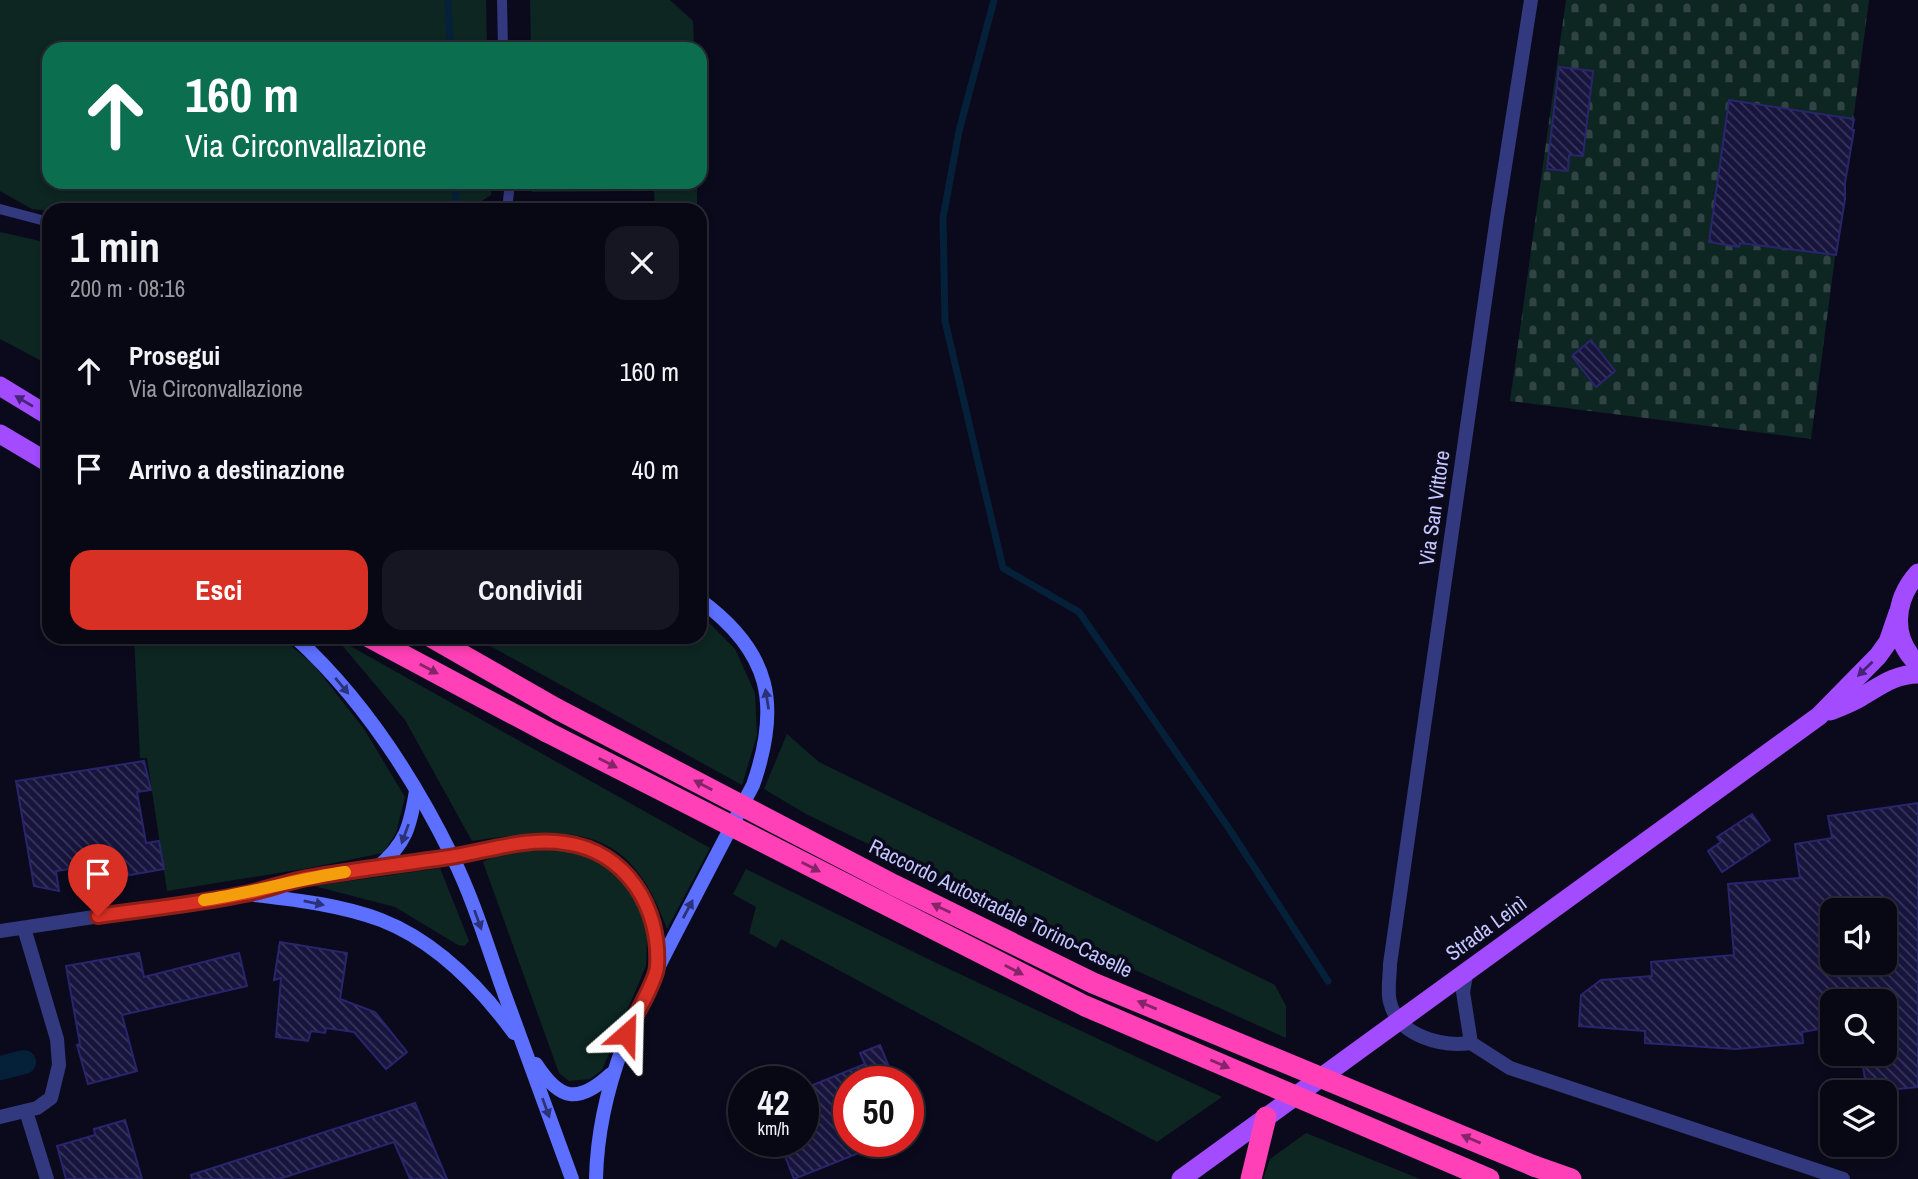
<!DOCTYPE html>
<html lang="it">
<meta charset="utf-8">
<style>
:root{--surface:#080815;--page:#161622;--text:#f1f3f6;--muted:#989aa0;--line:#292934;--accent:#d93025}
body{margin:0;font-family:"Archivo Narrow",sans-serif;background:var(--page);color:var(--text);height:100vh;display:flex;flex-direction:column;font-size:26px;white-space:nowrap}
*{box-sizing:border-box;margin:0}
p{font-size:23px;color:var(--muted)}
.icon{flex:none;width:38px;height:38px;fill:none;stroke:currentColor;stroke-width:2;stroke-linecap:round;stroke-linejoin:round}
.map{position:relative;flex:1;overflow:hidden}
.details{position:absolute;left:42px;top:203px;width:665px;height:441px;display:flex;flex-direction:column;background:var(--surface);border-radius:21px;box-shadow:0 4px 10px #0003,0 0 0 2px var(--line)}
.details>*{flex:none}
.guide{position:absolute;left:42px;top:42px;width:665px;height:147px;border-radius:21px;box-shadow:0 4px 10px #0003,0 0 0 2px var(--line);background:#0b6e4f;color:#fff;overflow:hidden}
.controls{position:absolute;left:1820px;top:898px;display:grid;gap:14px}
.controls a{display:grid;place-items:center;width:77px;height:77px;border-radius:14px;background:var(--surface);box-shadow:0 4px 10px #0003,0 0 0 2px var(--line);font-size:35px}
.speed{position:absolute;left:728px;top:1066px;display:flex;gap:14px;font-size:35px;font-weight:700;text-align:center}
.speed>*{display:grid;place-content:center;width:91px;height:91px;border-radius:50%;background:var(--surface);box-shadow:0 4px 10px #0003,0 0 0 2px var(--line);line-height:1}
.speed small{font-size:18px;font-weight:400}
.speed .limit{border:10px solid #d22;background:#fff;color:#111}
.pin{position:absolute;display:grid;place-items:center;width:60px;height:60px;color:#fff;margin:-72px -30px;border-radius:50% 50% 50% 0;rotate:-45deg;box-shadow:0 0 7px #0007}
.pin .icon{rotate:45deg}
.me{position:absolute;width:77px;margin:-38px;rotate:25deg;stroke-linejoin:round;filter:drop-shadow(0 0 5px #0008)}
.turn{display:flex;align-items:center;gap:24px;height:147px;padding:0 28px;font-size:32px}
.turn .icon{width:91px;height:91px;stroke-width:2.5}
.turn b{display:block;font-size:49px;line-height:60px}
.round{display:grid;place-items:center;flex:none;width:74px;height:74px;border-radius:21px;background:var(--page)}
.headline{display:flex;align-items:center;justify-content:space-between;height:119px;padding:0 28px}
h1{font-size:42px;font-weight:700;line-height:52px}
.button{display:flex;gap:14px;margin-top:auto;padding:14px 28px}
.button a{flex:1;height:80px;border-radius:21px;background:var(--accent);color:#fff;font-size:28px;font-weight:700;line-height:80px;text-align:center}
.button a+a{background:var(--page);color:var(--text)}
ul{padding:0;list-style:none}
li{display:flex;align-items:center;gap:21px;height:98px;padding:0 28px}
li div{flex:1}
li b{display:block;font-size:26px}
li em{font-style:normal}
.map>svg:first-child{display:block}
.grass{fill:#0d2622}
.cemetery{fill:url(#cemetery-stones)}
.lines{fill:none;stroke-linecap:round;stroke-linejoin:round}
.stream{stroke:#052039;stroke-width:7}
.canal{stroke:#052039;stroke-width:24}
.building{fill:url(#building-back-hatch);stroke:#29256c;stroke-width:2;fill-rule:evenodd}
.service{stroke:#32397e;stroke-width:10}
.minor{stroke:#32397e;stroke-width:14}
.tertiary{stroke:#32397e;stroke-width:14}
.secondary{stroke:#5c6fff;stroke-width:14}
.primary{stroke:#a34cff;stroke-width:19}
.motorway{stroke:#ff40b6;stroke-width:21}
.motorway-bridge{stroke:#ff40b6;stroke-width:21}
.oneway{fill:#472477}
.oneway2{fill:#842569}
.oneway3{fill:#2b3277}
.route-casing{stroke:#8d1f18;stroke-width:18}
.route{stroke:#d93025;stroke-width:12}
.slow{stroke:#f59e0b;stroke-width:12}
.labels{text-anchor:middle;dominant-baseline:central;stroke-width:7;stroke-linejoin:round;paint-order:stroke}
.street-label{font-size:21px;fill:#c5c6ff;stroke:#0a0a1c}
</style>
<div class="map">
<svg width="1918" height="1179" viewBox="0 0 1918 1179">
<defs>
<pattern id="cemetery-stones" width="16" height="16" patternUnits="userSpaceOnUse" patternTransform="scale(1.75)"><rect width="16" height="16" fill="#0d2622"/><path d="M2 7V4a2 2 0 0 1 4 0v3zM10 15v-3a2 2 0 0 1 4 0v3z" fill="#2f4443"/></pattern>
<pattern id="building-back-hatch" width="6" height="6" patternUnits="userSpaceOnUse" patternTransform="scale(1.75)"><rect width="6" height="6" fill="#17153e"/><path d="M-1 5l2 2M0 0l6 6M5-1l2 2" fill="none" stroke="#37365b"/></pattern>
</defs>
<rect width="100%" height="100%" fill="#0a0a1c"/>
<!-- grass -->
<g class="grass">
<path d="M0 0H486L487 49H49V182H491V195L468 210 49 211 32 209 0 191Z"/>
<path d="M530 0H670L693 21 694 49H531Z"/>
<path d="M532 182H697V210H655L654 191 532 192Z"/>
<path d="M0 232 49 243V365L0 339Z"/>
<path d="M700 614 735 649 755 693 757 735 742 785 474 637H700Z"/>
<path d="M134 637H280L313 664 364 729 405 797 396 833 383 853 309 868 167 891 147 758H140Z"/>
<path d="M336 638 710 848 667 929C629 821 571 827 472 841L405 720Z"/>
<path d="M787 734 819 762 1275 985 1286 1006V1038L1044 929 806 814 764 789Z"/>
<path d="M545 849 587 854 615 870 638 902 647 935 646 966 602 1070 590 1079 569 1081 559 1073 483 862 496 855Z"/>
<path d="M440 868 469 941 464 946 458 945 395 907 314 886Z"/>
<path d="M746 869 932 961 1222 1097 1157 1142 781 939 776 948 749 933 756 907 733 894Z"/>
<path d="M1306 1133 1420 1179H1263L1270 1159Z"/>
</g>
<!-- cemetery -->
<path class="cemetery" d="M1566 0H1869L1811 439 1510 401Z"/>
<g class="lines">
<!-- stream -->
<g class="stream">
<path d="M448 0 450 49"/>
<path d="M994 0 959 131 943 218 945 321 1003 568 1079 612 1230 830 1328 981"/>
<path d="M455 182 456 210"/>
</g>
<!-- canal -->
<path class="canal" d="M0 1068 24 1062"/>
</g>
<!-- building -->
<g class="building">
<path d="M1559 67 1593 71 1583 156 1569 155 1568 171 1547 169Z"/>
<path d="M1729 100 1854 119 1852 130H1854L1845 183V199L1836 255 1740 243 1739 247 1709 242Z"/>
<path d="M1591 340 1615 371 1596 387 1572 356Z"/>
<path d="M144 761 151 790 137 792 146 843 159 841 164 869 119 877 116 862 56 871 59 891 34 886 16 781Z"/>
<path d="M1918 803V1087L1867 1092 1861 1054H1885V1001H1832V1027L1802 1032 1803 1043 1736 1049 1645 1043V1031L1579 1026 1581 995 1601 980 1652 976 1651 962 1734 955 1728 884 1800 878 1795 844 1832 838 1828 816ZM1832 910H1885V962H1832Z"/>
<path d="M1752 814 1770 840 1722 872 1708 851 1721 842 1717 837Z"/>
<path d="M280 942 347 953 340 999 375 1012 407 1052 386 1069 354 1032 326 1028 325 1033 311 1031 308 1041 276 1037 281 978 274 980Z"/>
<path d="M139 953 144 977 239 953 247 986 122 1015 137 1071 88 1084 77 1045 80 1044 66 966Z"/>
<path d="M880 1045 895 1082H849V1141L886 1142 794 1179 779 1141H803V1089L865 1064 860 1053Z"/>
<path d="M415 1103 447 1179H410L394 1142 279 1179H192L191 1175Z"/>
<path d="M125 1120 142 1179H66L57 1146 95 1135 94 1129Z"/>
</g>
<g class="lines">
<!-- service -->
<g class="service">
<path d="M502 0 503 49"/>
<path d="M0 209 49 222"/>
<path d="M507 210 510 182"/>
</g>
<!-- minor -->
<g class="minor">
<path d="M1467 970 1463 992 1471 1043 1510 1068 1843 1179"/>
<path d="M1471 1043C1441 1047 1398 1036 1390 1002 1387 991 1390 976 1390 964L1497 217 1531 0"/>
<path d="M26 1111 47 1179"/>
<path d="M0 1117 37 1108 51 1098 59 1065 57 1039 24 928"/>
</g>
<!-- tertiary -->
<path class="tertiary" d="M0 931 247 894"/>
<!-- secondary -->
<g class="secondary">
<path d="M295 637C361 697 413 777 452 856 473 898 487 945 503 990 526 1053 549 1116 572 1179"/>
<path d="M378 867C406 843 410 827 416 791"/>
<path d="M247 894C265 889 284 883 303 879 348 869 395 865 440 858 473 854 506 843 540 842 593 840 643 871 654 926 657 939 656 954 657 968"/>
<path d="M255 895C297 900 341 905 381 920 435 941 480 987 514 1033"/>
<path d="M536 1064C560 1101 578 1104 611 1074"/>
<path d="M596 1179C598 1083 638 1006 681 923 705 877 729 831 753 785 781 705 771 652 700 600"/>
</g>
<!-- primary -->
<g class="primary">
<path d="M0 386 49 416"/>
<path d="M0 434 49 463"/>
<path d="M1918 573C1894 600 1890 638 1918 664"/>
<path d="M1830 711C1840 707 1851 703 1861 697 1880 686 1895 674 1918 674"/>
<path d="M1181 1179 1819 716 1878 656 1888 642 1898 613"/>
</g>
<!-- motorway -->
<g class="motorway">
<path d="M369 637 547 732"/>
<path d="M431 637 557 709"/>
<path d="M1534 1166 1571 1179"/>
<path d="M1251 1179 1266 1117"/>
</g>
<!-- motorway-bridge -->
<g class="motorway-bridge">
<path d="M557 709 894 885 1093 983 1534 1166"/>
<path d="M547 732 1085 1006 1489 1179"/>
</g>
</g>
<!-- one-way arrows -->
<defs><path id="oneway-solid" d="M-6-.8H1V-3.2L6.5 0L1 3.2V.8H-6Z" transform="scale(1.75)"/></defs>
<g class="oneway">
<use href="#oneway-solid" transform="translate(24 401) rotate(-149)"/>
<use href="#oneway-solid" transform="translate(1865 669) rotate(136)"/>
</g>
<g class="oneway2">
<use href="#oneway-solid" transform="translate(429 669) rotate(28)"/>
<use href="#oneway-solid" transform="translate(608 763) rotate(27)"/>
<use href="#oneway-solid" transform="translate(703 785) rotate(-152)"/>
<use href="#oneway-solid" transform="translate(811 867) rotate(27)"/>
<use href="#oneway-solid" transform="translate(941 908) rotate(-154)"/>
<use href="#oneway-solid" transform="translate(1014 970) rotate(27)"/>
<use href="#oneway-solid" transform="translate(1147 1005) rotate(-157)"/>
<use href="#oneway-solid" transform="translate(1220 1064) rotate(23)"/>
<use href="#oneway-solid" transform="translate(1471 1139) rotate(-157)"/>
</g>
<g class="oneway3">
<use href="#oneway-solid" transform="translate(342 686) rotate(50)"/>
<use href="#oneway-solid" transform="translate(767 699) rotate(-99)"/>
<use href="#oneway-solid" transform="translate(405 834) rotate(110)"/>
<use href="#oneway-solid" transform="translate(314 903) rotate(11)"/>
<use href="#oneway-solid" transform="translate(688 909) rotate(-62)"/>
<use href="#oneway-solid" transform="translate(478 920) rotate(70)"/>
<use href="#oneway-solid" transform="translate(546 1108) rotate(70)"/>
</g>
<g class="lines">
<!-- route casing -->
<g class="route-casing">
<path id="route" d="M98 916C147 909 197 904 245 894 266 890 286 882 307 878 354 870 402 864 450 857 487 851 527 837 565 843 626 851 661 908 657 967 656 981 633 1020 626 1034"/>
</g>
<!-- route -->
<use href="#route" class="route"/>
<!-- slow -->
<path class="slow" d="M204 900C252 893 298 879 345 872"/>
</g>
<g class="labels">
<!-- street labels -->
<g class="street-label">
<text transform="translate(1434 508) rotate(-82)">Via San Vittore</text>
<text transform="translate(1001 908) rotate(26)">Raccordo Autostradale Torino-Caselle</text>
<text transform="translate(1486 928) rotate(-36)">Strada Leinì</text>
</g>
</g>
</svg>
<div class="controls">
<a><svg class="icon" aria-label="sound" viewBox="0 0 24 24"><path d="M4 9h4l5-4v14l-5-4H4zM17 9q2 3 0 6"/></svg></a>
<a><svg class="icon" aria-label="search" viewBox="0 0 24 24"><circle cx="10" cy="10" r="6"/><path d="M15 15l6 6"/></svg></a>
<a><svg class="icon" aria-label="layers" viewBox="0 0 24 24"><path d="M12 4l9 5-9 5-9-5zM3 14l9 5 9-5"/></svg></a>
</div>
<div class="speed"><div>42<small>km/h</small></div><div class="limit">50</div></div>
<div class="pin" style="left:98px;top:916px;background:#d93025"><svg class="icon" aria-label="arrive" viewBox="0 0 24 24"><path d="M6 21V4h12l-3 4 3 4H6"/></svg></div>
<svg class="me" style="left:626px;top:1034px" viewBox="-20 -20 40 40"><path d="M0-17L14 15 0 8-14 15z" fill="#d93025" stroke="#fff" stroke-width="4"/></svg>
<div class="guide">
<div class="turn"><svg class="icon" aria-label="ahead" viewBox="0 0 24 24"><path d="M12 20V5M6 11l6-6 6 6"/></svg><div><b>160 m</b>Via Circonvallazione</div></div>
</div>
<section class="details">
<div class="headline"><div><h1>1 min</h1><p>200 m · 08:16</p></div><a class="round"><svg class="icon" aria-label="close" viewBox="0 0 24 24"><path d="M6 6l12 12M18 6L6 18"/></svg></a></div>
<ul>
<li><svg class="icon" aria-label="ahead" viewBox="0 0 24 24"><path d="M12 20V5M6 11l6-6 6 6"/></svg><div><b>Prosegui</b><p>Via Circonvallazione</p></div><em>160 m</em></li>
<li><svg class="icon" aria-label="arrive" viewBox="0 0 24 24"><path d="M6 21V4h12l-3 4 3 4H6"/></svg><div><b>Arrivo a destinazione</b></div><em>40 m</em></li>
</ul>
<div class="button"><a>Esci</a><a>Condividi</a></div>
</section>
</div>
